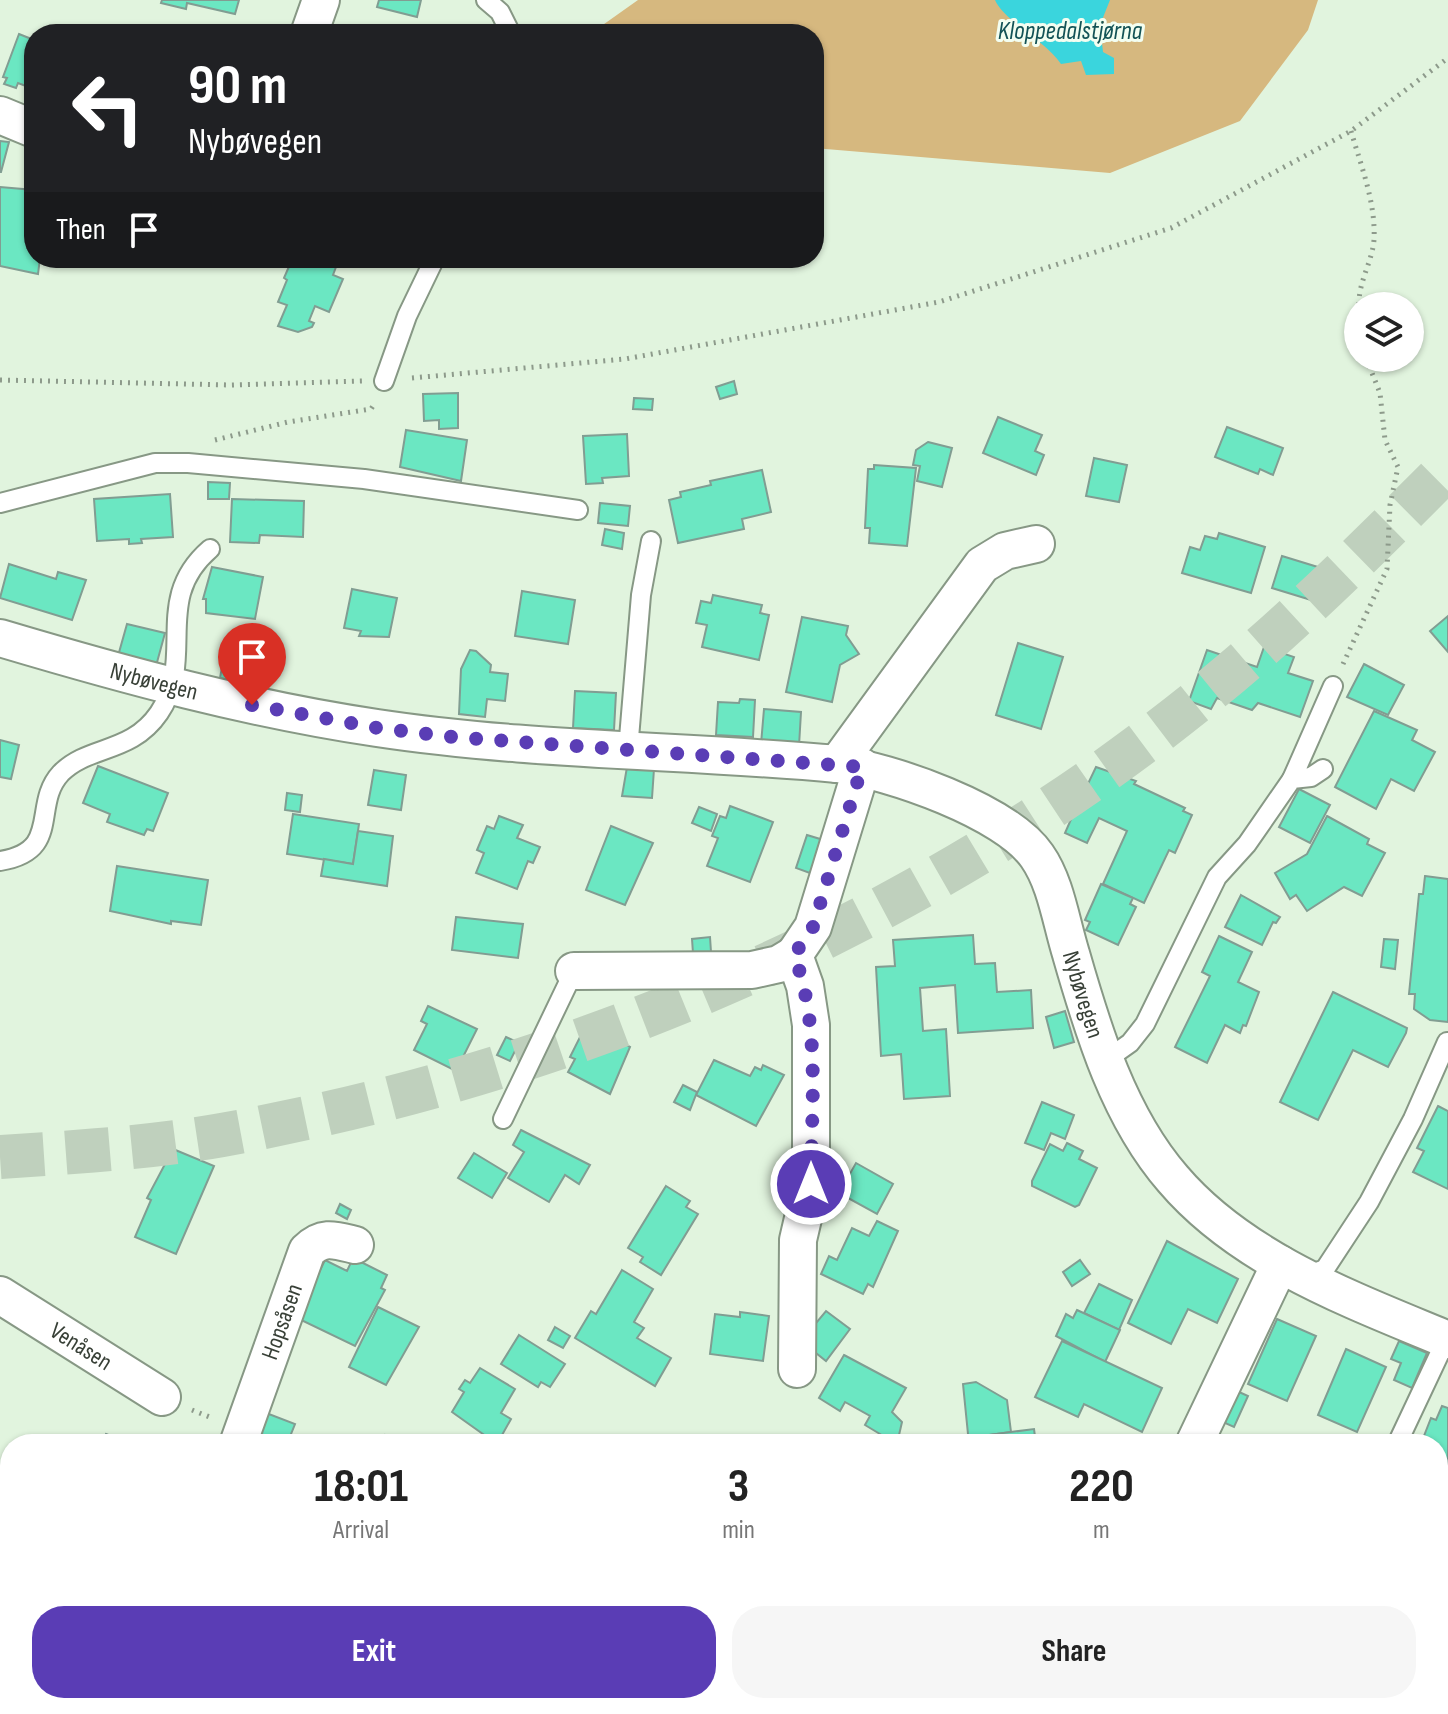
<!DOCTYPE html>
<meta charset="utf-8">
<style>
:root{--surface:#fff;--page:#f6f6f6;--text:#222;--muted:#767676;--accent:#5a3db5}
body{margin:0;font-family:"Sofia Sans Condensed",sans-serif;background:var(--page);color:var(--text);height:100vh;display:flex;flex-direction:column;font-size:30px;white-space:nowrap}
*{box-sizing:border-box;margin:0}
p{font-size:26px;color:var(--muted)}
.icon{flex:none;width:44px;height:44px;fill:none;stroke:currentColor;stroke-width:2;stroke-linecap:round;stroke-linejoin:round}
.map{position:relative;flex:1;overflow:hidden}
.details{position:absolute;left:0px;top:1434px;width:1448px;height:280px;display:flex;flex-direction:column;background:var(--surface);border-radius:32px 32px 0 0;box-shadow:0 2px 6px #0004}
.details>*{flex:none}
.top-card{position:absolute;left:24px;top:24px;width:800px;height:244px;border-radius:32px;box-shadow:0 2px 6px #0004;background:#202124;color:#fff;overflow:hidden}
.tools{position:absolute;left:1344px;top:292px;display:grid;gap:16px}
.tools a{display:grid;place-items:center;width:80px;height:80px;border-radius:50%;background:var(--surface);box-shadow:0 2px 6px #0004;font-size:40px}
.pin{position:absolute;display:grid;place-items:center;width:68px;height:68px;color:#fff;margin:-82px -34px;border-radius:50% 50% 50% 0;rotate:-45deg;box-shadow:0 0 8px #0007}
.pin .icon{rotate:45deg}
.me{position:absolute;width:88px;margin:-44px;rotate:0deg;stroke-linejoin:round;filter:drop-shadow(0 0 6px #0008)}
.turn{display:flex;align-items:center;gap:28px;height:168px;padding:0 32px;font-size:36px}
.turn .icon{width:104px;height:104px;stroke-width:2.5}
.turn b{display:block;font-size:56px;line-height:68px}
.then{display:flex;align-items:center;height:76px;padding:0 32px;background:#0003;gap:16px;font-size:30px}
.eta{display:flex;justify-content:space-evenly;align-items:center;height:136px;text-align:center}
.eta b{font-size:48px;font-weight:700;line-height:56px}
.primary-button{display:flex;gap:16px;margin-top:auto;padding:16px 32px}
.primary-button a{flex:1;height:92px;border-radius:32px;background:var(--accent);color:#fff;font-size:32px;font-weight:700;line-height:92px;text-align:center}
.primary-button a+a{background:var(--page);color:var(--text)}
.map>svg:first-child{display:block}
.green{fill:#d6b87f}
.water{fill:#3ad5dd}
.building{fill:#6be7c2;stroke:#819d92;stroke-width:2}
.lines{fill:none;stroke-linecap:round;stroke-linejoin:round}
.primary-tunnel{stroke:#bfd0bd;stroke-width:44;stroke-dasharray:44 22;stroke-linecap:butt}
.service-casing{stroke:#879885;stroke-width:22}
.minor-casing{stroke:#879885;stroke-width:40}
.path{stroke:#8d9a8b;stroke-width:5;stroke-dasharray:2 6;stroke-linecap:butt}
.service{stroke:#fff;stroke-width:18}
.minor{stroke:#fff;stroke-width:36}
.route{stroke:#5a3db5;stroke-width:14;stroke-dasharray:0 25.2}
.labels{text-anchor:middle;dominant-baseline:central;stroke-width:6;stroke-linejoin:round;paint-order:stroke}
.street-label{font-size:24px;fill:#384037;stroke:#f3fef1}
.water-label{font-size:26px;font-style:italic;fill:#135356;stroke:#f3fef1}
</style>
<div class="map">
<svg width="1448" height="1714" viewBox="0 0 1448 1714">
<rect width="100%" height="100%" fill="#e1f4de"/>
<!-- green -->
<path class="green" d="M638 0H1318L1308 30 1240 121 1110 173 814 148V34H590Z"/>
<!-- water -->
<path class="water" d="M995 0H1110L1100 25 1103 52 1114 58V74L1086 75 1081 61 1061 64C1045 40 1004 21 995 0Z"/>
<!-- building -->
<g class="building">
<path d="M162 0H239L235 14 187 3 186 9 161 3Z"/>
<path d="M379 0H421L417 17 377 7Z"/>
<path d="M19 34 34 40V89L18 83 16 88 4 84 7 78 3 77Z"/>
<path d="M0 141 9 142 1 172H0Z"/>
<path d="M0 187 34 190V258H40L38 274 0 266Z"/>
<path d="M288 258 339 259 333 275 343 279 329 312 315 306 309 321 314 323 312 327 298 332 278 326 287 305 278 302 287 280 284 278 291 262Z"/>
<path d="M734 381 737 394 720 399 716 387Z"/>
<path d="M458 393V428L439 429V420L424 421 423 394Z"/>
<path d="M634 398 653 399 652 410 633 409Z"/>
<path d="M998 417 1042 435 1035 451 1044 455 1036 475 983 453Z"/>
<path d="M1227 427 1283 448 1273 475 1260 469 1258 474 1215 457Z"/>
<path d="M406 430 467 440 461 481 400 467Z"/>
<path d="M627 434 629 476 602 478 603 483 586 484 583 436Z"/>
<path d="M928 442 952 448 942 487 917 481 920 466 913 465 916 450Z"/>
<path d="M1094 458 1127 465 1119 502 1086 496Z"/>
<path d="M874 465 916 468 907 546 869 543 870 528H865L868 469H874Z"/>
<path d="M762 470 771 512 742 519 744 529 678 543 669 500 681 497 680 492 711 485 710 481Z"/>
<path d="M208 482 230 483 229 499H208Z"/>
<path d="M170 494 173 537 141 539 142 543 129 544V539L97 541 94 499Z"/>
<path d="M232 499 304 501 303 537 260 535 259 543 230 542Z"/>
<path d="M600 503 630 506 628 526 598 523Z"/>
<path d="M605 529 624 533 622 549 602 545Z"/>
<path d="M1219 533 1265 547 1251 593 1182 573 1190 547 1200 550 1205 536 1217 539Z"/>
<path d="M1282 556 1321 568 1311 600 1272 588Z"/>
<path d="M9 564 56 579 58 572 86 580 72 620 0 598Z"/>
<path d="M212 567 263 577 255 619 206 613V599H203Z"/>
<path d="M352 589 397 598 389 637 359 636 361 631 344 628Z"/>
<path d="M522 591 575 600 568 644 515 636Z"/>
<path d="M713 595 762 605 760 613 769 615 759 660 702 647 707 625 696 623 701 601 711 603Z"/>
<path d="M1448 616V652L1430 631Z"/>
<path d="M802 617 848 626 846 635 859 654 840 665 832 702 786 692Z"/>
<path d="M127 624 165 633 156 666 118 656Z"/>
<path d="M1018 643 1063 657 1041 729 996 715Z"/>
<path d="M1264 647 1294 657 1288 673 1313 681 1300 717 1258 703 1252 710 1217 698 1211 709 1189 701 1207 650 1257 667Z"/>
<path d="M470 650 476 651 491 665 490 672 508 674 505 701 487 699 485 717 459 714 461 669Z"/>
<path d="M225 651 265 658 260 686 220 678Z"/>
<path d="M1364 664 1404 685 1388 715 1347 697Z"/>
<path d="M575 691 616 693 614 730 573 728Z"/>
<path d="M740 699 755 700 753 737 716 735 718 702 739 703Z"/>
<path d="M764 709 801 712 799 746 761 744Z"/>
<path d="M1374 711 1417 730 1412 740 1435 752 1414 791 1391 779 1376 809 1335 787Z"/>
<path d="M0 740 19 745 11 779 0 777Z"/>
<path d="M98 766 168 793 153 831 147 829 144 835 107 822 110 814 83 803Z"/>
<path d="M627 767 654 769 652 798 622 796Z"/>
<path d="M1096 767 1136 781 1134 784 1185 808 1183 811 1192 815 1175 853 1169 850 1144 903 1103 884 1127 831 1099 818 1087 843 1065 833 1076 808 1072 805 1081 786 1086 788Z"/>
<path d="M374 770 406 775 401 810 368 805Z"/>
<path d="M1299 789 1330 805 1310 843 1279 827Z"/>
<path d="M287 793 302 795 300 812 285 810Z"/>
<path d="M730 806 773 822 750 882 707 866 718 838 712 836 720 816 726 818Z"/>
<path d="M699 807 717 814 711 831 692 823Z"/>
<path d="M293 814 359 824 353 864 287 854Z"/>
<path d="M499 816 523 825 517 838 540 847 533 863 528 861 517 889 476 873 484 853 477 850 487 826 494 829Z"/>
<path d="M1327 816 1369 839 1367 844 1385 853 1362 896 1344 887 1307 911 1296 895 1290 899 1275 873 1307 854Z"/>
<path d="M611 826 653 843 625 905 586 890Z"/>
<path d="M358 831 393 836 387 886 321 876 324 859 353 864Z"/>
<path d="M807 835 830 842 818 876 796 868Z"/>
<path d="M117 866 208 880 201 925 171 921V924L110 911Z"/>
<path d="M1425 876 1448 879V1022L1430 1020 1414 1009 1415 994H1409L1419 894H1423Z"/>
<path d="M1101 884 1133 898 1130 904 1136 907 1118 945 1086 930 1090 922 1085 920Z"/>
<path d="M1241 895 1280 917 1276 923 1273 922 1262 945 1225 927Z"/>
<path d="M456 917 523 924 518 958 452 950Z"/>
<path d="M973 935 975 964 995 963 997 992 1031 990 1033 1028 958 1033 955 985 920 988 923 1031 946 1029 950 1096 904 1099 901 1054 881 1056 876 967 895 966 893 940Z"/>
<path d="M1219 936 1252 952 1238 982 1259 992 1246 1026 1243 1025 1240 1033 1225 1025 1207 1063 1175 1047 1210 976 1202 972Z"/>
<path d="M710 937 711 952 693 953 692 939Z"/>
<path d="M1384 939 1398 940 1395 969 1381 967Z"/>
<path d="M1333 992 1407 1028 1406 1033 1388 1067 1353 1050 1318 1120 1280 1102Z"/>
<path d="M428 1006 477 1029 456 1071 414 1050 427 1024 421 1021Z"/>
<path d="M1065 1011 1074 1042 1054 1048 1046 1017Z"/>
<path d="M597 1023 614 1032 612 1037 630 1047 610 1094 568 1072 575 1059 570 1057 580 1037 586 1040Z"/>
<path d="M506 1037 519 1043 510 1061 497 1055Z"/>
<path d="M714 1060 750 1076 755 1067 761 1070 763 1065 784 1075 756 1126 696 1095Z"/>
<path d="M683 1085 697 1092 690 1110 674 1102Z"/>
<path d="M1042 1102 1074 1115 1065 1139 1051 1133 1044 1150 1025 1143Z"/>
<path d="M1438 1106 1448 1111V1189L1413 1172 1424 1151 1417 1148Z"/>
<path d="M521 1130 590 1165 579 1184 565 1175 549 1202 508 1178 524 1152 513 1145Z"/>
<path d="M1067 1143 1083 1151 1079 1159 1097 1168 1079 1205 1075 1207 1032 1186V1181L1050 1144 1063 1151Z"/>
<path d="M173 1149 214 1166 176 1254 135 1237 151 1200 147 1198Z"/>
<path d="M474 1153 507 1173 492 1198 458 1178Z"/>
<path d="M856 1163 893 1184 877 1214 839 1193Z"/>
<path d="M666 1186 690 1201 686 1207 698 1214 661 1275 640 1262 643 1257 628 1248Z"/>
<path d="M340 1204 351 1210 347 1219 336 1213Z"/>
<path d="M877 1221 898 1231 873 1287 868 1284 863 1294 821 1274 829 1256 837 1260 852 1228 869 1236Z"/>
<path d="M1167 1241 1238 1279 1217 1323 1188 1309 1171 1344 1128 1323Z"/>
<path d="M353 1258 387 1275 381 1288 385 1290 355 1346 297 1318 325 1260 347 1271Z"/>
<path d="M1080 1260 1090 1274 1072 1286 1063 1272Z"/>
<path d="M622 1270 653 1289 634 1322 644 1328 637 1338 671 1358 655 1386 575 1338 591 1311 596 1314Z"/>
<path d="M1099 1284 1132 1300 1119 1330 1084 1313Z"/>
<path d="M378 1307 419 1327 386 1385 349 1367Z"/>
<path d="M1077 1310 1120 1330 1105 1362 1056 1336 1066 1314 1073 1318Z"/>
<path d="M826 1311 850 1329 826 1361 801 1341Z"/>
<path d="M740 1312 769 1316 763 1361 710 1354 715 1314 740 1317Z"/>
<path d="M1277 1319 1316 1336 1287 1401 1248 1384Z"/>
<path d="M555 1327 570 1336 563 1348 548 1340Z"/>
<path d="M519 1335 565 1364 550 1387 541 1382 538 1387 501 1364Z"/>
<path d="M1062 1341 1162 1388 1142 1432 1084 1404 1078 1417 1035 1397Z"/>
<path d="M1399 1341 1427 1353 1412 1388 1394 1380 1401 1363 1391 1359Z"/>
<path d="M1346 1349 1386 1367 1357 1432 1318 1415Z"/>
<path d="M844 1355 906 1388 892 1412 902 1422 899 1435 885 1437 865 1425 870 1416 845 1402 840 1411 819 1398Z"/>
<path d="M480 1368 515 1389 501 1413 511 1419 497 1444 452 1412 464 1392 459 1389 465 1380 470 1383Z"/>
<path d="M976 1382 1007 1400 1011 1432 981 1436 982 1444H969L963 1384Z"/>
<path d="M1228 1387 1248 1396 1234 1427 1214 1418Z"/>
<path d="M1442 1406 1448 1408V1477L1438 1473V1444L1422 1441 1431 1418 1436 1420Z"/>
<path d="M261 1411 295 1424 287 1444 253 1431Z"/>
<path d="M1034 1429 1036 1444H982L981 1436Z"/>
<path d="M253 1431 285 1444H248Z"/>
<path d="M106 1434 131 1444H102Z"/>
<path d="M385 1435 401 1443V1444H381Z"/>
<path d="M1438 1524 1448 1529V1581L1438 1577Z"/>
<path d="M1448 1650V1675L1439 1671Z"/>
<path d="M10 1659V1699L0 1693V1675Z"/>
<path d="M275 1704H282L291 1714H264Z"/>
<path d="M745 1704H801L797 1714H761L744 1708Z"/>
<path d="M846 1704H872L868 1714 843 1712Z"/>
<path d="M872 1704H911L909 1708 923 1714H868Z"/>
<path d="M1020 1704H1078L1073 1714H1041Z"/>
<path d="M1100 1704H1126L1121 1714Z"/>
<path d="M515 1709 550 1713V1714H514Z"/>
</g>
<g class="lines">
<!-- primary-tunnel -->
<path class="primary-tunnel" d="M0 1157C74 1152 149 1148 222 1135 579 1070 924 923 1207 693 1292 624 1370 546 1448 468"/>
<!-- service casing -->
<g class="service-casing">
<g id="service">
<path d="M486 0 500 12 511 34"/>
<path d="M384 381 407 316 435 258"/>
<path d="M0 503 155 463H188L364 479 578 510"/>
<path d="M628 750 641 595 651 541"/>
<path d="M1292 779 1333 686"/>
<path d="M0 861C63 851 31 805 61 773 89 745 131 754 159 713 197 657 151 600 210 549"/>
<path d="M1106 1060 1130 1043 1145 1024 1217 877 1247 844 1292 779 1311 777 1323 769"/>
<path d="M503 1119 574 971"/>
<path d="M1307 1276 1325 1269 1369 1202 1413 1119 1447 1042"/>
<path d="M1397 1444 1446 1340"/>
</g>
</g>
<!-- minor casing -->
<g class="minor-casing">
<g id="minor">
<path d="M309 34 321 0"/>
<path d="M0 115 34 129"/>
<path id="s1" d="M0 638C124 675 249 709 377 728 529 751 684 750 837 764 890 771 1006 811 1037 856 1056 883 1061 922 1071 954 1093 1031 1119 1117 1173 1179 1242 1260 1352 1300 1448 1340"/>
<path d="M837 764 982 565 1005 551 1036 544"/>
<path d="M574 971 752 970 779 964 794 955"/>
<path id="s2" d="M0 1295 162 1397"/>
<path d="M797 1369 798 1240 811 1184V1025L805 986 794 955 813 927 862 767"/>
<path id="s3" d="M238 1444 307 1251C323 1235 335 1240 355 1245"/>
<path d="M1194 1444 1280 1264"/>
<path d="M1186 1704 1206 1714"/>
<path d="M127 1714 131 1704"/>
<path d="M471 1714 475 1704"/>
</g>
</g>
<!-- path -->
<g class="path">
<path d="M1351 131C1361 166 1376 203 1374 240 1372 263 1358 282 1359 306"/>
<path d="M412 378 625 359 939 302 1171 228 1351 131 1448 58"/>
<path d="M0 380 231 385 362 381"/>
<path d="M215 440 288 422 371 409 375 403"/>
<path d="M1343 664 1387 569 1390 505 1398 467 1385 440 1380 393 1366 358"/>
<path d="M192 1410 212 1418"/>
</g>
<!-- service -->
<use href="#service" class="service"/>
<!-- minor -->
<use href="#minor" class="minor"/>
</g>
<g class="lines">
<!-- route -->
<path class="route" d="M252 705 378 728 453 737 862 767 813 927 794 955C821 1026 811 1108 811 1184"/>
</g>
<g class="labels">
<!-- street labels -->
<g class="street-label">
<text stroke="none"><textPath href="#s1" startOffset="160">Nybøvegen</textPath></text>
<text stroke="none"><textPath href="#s1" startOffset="1220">Nybøvegen</textPath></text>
<text stroke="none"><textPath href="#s3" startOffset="130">Hopsåsen</textPath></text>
<text stroke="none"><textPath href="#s2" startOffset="96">Venåsen</textPath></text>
</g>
<!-- water labels -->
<g class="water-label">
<text x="1070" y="31">Kloppedalstjørna</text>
</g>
</g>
</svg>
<div class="tools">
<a><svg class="icon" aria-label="layers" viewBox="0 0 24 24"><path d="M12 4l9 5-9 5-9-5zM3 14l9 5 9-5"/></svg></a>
</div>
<div class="pin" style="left:252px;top:705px;background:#d93025"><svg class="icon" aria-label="arrive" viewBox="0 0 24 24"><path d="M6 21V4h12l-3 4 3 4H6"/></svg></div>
<svg class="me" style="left:811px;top:1184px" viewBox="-20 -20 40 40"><circle r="17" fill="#5a3db5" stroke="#fff" stroke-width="3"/><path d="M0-11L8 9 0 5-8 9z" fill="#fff"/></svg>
<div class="top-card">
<div class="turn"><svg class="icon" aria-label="left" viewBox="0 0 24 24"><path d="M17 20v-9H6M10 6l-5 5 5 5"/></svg><div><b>90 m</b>Nybøvegen</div></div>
<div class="then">Then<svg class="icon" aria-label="arrive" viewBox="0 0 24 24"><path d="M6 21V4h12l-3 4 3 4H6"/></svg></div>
</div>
<section class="details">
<div class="eta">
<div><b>18:01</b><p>Arrival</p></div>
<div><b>3</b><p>min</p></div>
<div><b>220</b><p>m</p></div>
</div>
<div class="primary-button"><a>Exit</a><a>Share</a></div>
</section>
</div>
